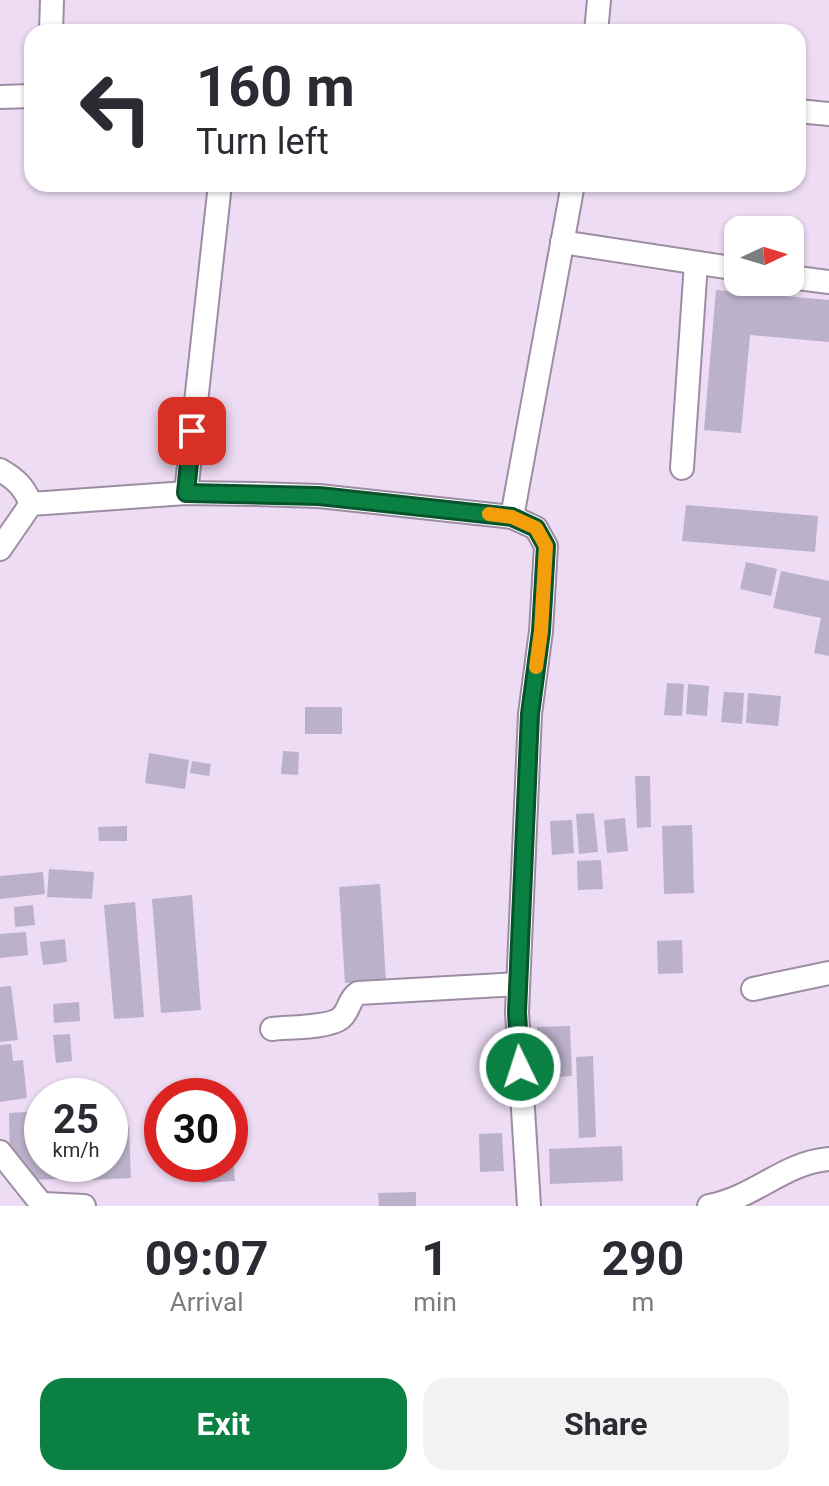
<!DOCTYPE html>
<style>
:root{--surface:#fff;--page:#f2f2f3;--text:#2b2b33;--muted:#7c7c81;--accent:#0b8043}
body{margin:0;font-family:Roboto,sans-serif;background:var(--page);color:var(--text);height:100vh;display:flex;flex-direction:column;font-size:30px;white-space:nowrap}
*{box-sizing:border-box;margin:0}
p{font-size:26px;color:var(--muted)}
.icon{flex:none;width:44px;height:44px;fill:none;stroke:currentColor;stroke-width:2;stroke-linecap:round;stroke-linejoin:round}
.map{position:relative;height:1206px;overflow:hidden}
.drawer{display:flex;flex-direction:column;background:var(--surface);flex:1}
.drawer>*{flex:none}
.hud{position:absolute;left:24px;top:24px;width:782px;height:168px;border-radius:24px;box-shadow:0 2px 6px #0004;background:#fff;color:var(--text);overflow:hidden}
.needle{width:52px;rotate:86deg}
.controls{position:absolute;left:724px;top:216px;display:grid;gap:16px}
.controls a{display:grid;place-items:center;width:80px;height:80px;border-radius:16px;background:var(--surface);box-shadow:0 2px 6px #0004;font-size:40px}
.speed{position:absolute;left:24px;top:1078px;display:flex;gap:16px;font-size:40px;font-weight:700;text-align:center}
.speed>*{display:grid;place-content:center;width:104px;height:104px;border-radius:50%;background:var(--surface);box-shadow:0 2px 6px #0004;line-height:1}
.speed small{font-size:20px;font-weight:400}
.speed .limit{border:12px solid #d22;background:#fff;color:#111}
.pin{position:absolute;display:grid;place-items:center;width:68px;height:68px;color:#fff;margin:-34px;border-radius:16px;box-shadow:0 4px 12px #0006}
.me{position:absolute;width:88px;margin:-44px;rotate:356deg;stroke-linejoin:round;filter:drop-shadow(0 0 6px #0008)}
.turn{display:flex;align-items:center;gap:28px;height:168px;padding:0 40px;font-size:36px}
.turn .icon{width:104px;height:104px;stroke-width:2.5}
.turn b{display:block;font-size:56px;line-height:68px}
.eta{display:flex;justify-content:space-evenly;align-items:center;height:136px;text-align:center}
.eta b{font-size:48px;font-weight:700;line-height:56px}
.button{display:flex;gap:16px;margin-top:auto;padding:16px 40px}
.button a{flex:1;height:92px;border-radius:24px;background:var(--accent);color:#fff;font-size:32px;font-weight:700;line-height:92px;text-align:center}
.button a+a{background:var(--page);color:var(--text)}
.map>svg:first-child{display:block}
.building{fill:#bbb1ca}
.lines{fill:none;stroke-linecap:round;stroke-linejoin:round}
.minor-casing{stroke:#9d8da4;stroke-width:26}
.minor{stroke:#fff;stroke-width:22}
.route-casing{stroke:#07532c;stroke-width:20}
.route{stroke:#0b8043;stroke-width:14}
.slow{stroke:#f59e0b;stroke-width:14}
</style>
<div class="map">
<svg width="829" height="1206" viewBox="0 0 829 1206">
<rect width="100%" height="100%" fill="#eddcf4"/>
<!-- building -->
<g class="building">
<path d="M716 290 829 300V342L750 335 741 433 704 430Z"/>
<path d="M686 505 818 516 815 552 682 541Z"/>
<path d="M746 562 777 569 771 596 740 589Z"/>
<path d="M781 571 829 581V656L814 653 821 618 773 608Z"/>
<path d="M667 683 684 684 682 716 664 715Z"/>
<path d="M688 684 709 686 707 716 686 714Z"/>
<path d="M724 692 744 693 742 724 721 722Z"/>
<path d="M748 693 781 696 778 726 746 723Z"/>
<rect x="305" y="707" width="37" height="27"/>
<path d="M283 751 299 752 298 775 281 774Z"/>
<path d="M149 753 189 760 185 789 145 783Z"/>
<path d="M192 761 211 764 209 776 190 773Z"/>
<path d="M635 776H650L651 827 637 828Z"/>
<path d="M594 813 598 852 579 854 576 814Z"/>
<path d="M625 818 628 851 607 853 604 820Z"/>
<path d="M572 820 574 853 552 855 550 821Z"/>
<path d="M692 825 694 893 664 894 662 826Z"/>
<path d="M127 826V841H99L98 827Z"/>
<path d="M601 860 603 889 578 890 577 861Z"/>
<path d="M49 869 94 872 92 899 47 897Z"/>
<path d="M43 872 45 894 0 899V876Z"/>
<path d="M380 884 386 980 345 983 339 887Z"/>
<path d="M192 895 201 1010 161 1013 152 899Z"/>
<path d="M135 902 144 1017 114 1019 104 905Z"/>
<path d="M33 905 35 925 15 927 14 907Z"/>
<path d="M26 932 28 955 0 958V934Z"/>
<path d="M65 939 67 962 43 965 40 942Z"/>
<path d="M682 940 683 973 658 974 657 941Z"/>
<path d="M11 986 18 1040 0 1042V987Z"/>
<path d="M79 1002 80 1021 54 1023 53 1004Z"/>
<path d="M570 1026 572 1076 539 1078 537 1027Z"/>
<path d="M70 1034 72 1061 56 1063 53 1035Z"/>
<path d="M11 1044 13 1061 23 1060 27 1098 0 1102V1045Z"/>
<path d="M593 1056 596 1137 579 1138 576 1057Z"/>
<path d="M73 1081 75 1096H58L57 1082Z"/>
<path d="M42 1111V1164H76V1178L34 1180 10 1159 9 1113Z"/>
<path d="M129 1127 131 1178 92 1180V1164H110V1128Z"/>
<path d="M502 1133 504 1171 480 1172 479 1134Z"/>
<path d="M622 1146 623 1181 550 1184 549 1149Z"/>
<path d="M233 1155 235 1181 202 1183 201 1164H230V1156Z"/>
<path d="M416 1192V1206H379L378 1193Z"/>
</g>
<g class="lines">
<!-- minor casing -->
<g class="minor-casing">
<g id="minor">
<path d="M51 32 52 0"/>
<path d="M596 32 599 0"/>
<path d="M0 97 32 96"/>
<path d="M798 111 829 114"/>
<path d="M562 242 738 269"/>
<path d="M790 277 829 282"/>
<path d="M682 468 696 263"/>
<path d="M0 470C16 479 24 487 31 504"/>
<path d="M186 493 220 184"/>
<path d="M512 517 573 184"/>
<path d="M0 549 31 504 186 493 256 494 319 496 512 517 536 528 546 546 541 631 530 714 517 1012 529 1206"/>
<path d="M753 989 829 973"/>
<path d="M272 1029C288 1027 329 1028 341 1018 350 1010 348 1000 358 993L518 984"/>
<path d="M0 1152 43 1206"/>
<path d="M43 1204 84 1206"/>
<path d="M709 1206C756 1197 783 1163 829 1159"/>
</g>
</g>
<!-- minor -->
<use href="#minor" class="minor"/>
</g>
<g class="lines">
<!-- route casing -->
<g class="route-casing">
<path id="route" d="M192 431 186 493 319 496 512 517 536 528 546 546 541 631 530 714 517 1012 520 1067"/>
</g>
<!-- route -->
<use href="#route" class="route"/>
<!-- slow -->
<path class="slow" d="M489 514 512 517 536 528 546 546 541 631 536 667"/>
</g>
</svg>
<div class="controls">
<a><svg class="needle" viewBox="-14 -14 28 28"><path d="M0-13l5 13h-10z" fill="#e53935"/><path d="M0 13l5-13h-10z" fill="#7c7c81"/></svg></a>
</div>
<div class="speed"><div>25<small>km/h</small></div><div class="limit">30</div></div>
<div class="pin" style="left:192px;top:431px;background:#d93025"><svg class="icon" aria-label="arrive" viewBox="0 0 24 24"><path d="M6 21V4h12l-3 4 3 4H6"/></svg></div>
<svg class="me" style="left:520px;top:1067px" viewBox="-20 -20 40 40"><circle r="17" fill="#0b8043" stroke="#fff" stroke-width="3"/><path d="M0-11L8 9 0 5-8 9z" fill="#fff"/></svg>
<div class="hud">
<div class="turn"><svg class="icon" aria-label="left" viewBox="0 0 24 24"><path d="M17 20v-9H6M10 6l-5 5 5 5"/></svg><div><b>160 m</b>Turn left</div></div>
</div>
</div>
<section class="drawer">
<div class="eta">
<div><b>09:07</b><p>Arrival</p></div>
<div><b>1</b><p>min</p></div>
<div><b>290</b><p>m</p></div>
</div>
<div class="button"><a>Exit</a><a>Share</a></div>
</section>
